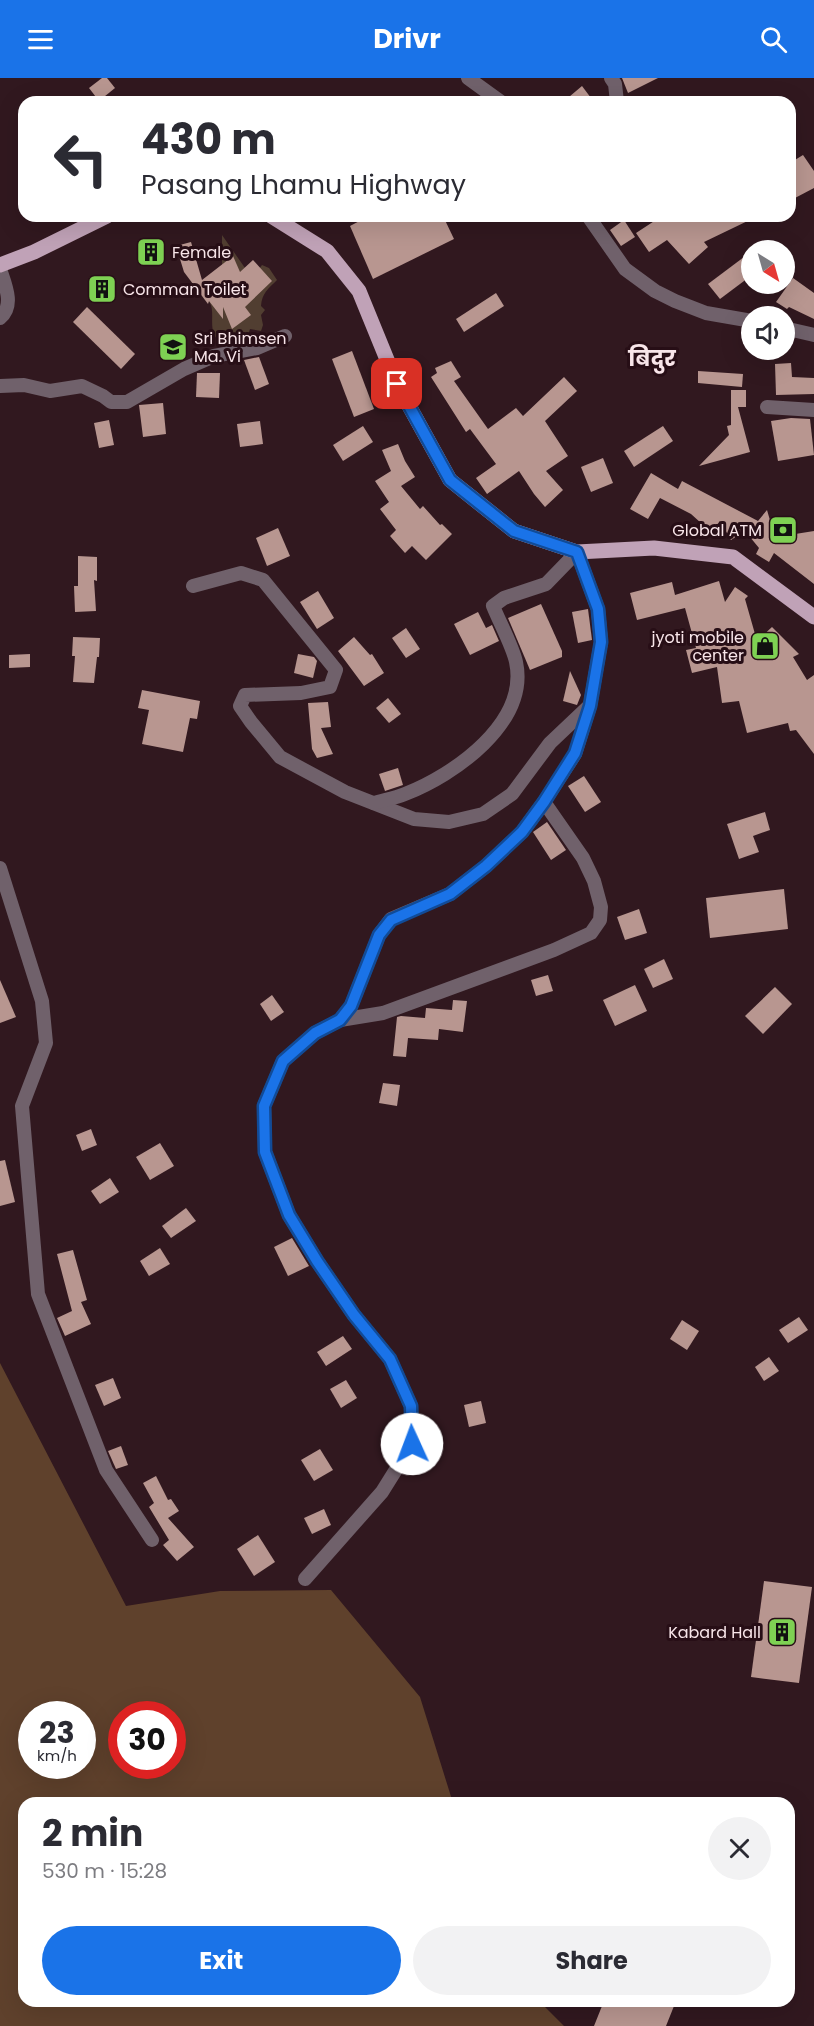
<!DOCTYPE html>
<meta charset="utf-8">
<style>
:root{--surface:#fff;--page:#f2f2f3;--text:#2b2b33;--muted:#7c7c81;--accent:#1a73e8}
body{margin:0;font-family:Poppins,"Noto Sans Devanagari",sans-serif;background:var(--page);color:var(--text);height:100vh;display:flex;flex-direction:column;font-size:22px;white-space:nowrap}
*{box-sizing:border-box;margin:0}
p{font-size:20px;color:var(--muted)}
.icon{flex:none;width:33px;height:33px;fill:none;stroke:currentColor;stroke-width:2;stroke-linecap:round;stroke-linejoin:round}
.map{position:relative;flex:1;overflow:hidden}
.side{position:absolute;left:18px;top:1719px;width:777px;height:210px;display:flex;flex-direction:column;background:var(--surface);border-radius:18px;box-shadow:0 6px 24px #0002}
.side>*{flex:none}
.banner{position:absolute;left:18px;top:18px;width:778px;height:126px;border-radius:18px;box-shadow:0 6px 24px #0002;background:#fff;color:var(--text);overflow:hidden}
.needle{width:39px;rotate:143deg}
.tools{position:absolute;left:741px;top:162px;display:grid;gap:12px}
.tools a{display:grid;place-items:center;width:54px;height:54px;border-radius:50%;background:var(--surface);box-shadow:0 6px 24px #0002;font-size:30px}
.speed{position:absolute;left:18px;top:1623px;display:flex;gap:12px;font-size:30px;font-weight:700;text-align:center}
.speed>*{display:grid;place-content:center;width:78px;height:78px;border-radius:50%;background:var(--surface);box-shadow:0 6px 24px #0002;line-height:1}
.speed small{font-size:15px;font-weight:400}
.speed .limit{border:9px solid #d22;background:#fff;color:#111}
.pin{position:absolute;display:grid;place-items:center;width:51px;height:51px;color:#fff;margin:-26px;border-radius:12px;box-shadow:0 3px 9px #0006}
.me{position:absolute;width:66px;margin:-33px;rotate:358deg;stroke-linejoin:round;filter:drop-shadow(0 0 4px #0008)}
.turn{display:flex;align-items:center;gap:21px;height:126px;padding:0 24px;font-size:27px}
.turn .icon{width:78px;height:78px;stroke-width:2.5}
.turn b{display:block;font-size:42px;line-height:51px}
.round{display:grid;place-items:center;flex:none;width:63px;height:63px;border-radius:32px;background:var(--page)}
.headline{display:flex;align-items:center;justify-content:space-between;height:102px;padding:0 24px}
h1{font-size:36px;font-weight:700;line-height:45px}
.primary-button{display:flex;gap:12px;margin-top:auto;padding:12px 24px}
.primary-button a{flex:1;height:69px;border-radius:36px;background:var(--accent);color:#fff;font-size:24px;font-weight:700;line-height:69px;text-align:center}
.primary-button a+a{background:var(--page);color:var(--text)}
header{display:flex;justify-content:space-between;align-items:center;height:78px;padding:0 24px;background:var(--accent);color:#fff;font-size:27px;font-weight:700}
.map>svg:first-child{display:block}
.green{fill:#513e31}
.forest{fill:#5f412c;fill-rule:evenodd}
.building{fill:#b89690}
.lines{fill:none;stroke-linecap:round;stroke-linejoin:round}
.street{stroke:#70616b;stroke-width:14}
.primary{stroke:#c0a2b7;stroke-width:15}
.route-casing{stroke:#114b97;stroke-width:15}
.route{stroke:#1a73e8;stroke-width:10}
.labels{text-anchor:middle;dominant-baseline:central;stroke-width:6;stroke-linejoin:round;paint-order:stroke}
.poi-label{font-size:16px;fill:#f8e5e9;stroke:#270e16;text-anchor:start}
.district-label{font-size:22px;font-weight:bold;fill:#f8e5e9;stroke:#270e16}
</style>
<header><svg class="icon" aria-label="menu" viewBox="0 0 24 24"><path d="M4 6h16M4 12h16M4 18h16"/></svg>Drivr<svg class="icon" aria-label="search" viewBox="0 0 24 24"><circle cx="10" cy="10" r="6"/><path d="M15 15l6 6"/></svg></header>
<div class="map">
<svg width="814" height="1948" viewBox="0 0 814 1948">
<rect width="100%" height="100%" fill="#31181f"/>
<!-- green -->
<path class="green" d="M222 157 252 200 262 187 269 190 277 202C268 211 262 215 261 228L265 232 261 237 263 247 261 253 250 251 246 264 236 261 232 269C202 262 217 238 210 225 205 217 196 216 191 209L204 203 222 188Z"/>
<!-- forest -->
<path class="forest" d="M0 1285 126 1528 220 1513 331 1512 420 1619 453 1725H24V1923H539L564 1948H0ZM32 1636H82V1688H32ZM122 1636H172V1688H122Z"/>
<!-- building -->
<g class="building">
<path d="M102 0H107L115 10 99 23 89 10Z"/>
<path d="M622 0H658L628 15Z"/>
<path d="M582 8 594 24H563Z"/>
<path d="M803 77 814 93V110L795 120 790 113V85Z"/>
<path d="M369 138H443L454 161 373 201 350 148Z"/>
<path d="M662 138H758L704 164 708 169 689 186 667 162 649 174 636 155Z"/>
<path d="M624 142 635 159 621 168 610 152Z"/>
<path d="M191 164 202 202 233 178 240 194 253 182 272 203 245 229 251 237 232 251 223 229V241L209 223 208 226 184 194 176 168Z"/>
<path d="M752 173V197L720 221 708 206Z"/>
<path d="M793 200 814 215V241L789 229 787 231 776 224Z"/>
<path d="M496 215 504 228 464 254 456 241Z"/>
<path d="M87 229 135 276 121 291 73 244Z"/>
<path d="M352 273 374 331 354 339 332 281Z"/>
<path d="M259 279 269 306 255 312 244 282Z"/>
<path d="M451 283 461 299 454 303 488 351 516 330 523 338 564 299 577 313 545 343 568 378 546 393 563 412 545 429 534 416 519 393 487 416 476 400 496 386 470 351 466 354 431 299 437 295 435 290Z"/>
<path d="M791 285 792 299 814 300V316L776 317 775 286Z"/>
<path d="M698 293 743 296 742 309 698 305Z"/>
<path d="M197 295H220L219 320 196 319Z"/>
<path d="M731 312H746V329H738L750 374 699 388 729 357 727 348 731 347Z"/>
<path d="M163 325 166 356 143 359 139 327Z"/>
<path d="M791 340 810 341 814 377 778 383 771 343Z"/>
<path d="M109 342 114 367 99 370 94 345Z"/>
<path d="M260 343 263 366 240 369 237 346Z"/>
<path d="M363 348 373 364 343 383 333 367Z"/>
<path d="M663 348 673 363 634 389 624 373Z"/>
<path d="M398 366 405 383 415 399 401 408 420 431 423 428 440 447 442 446 452 456 426 482 412 468 405 475 390 458 396 452 380 431 389 424 375 403 391 393 382 372Z"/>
<path d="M603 380 613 405 591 414 581 389Z"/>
<path d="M651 395 678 411 682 403 758 443 767 432 776 463 790 460 789 457 814 453V506L774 475 769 484 756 476 759 470 745 453 731 462 720 443 711 454 691 436 660 420 648 441 630 431Z"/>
<path d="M278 450 290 478 267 488 256 460Z"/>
<path d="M78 478 97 479V503L94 502 96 533 75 534 74 508H78Z"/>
<path d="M719 503 725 524 735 509 748 518 745 521 757 563 772 549 799 576 793 579 807 602 814 597V676L796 652 790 653 788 645 747 655 739 623 722 625 717 589 692 595 686 572 696 570 685 530 637 542 630 515 672 504 675 517Z"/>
<path d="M318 513 334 540 317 551 300 524Z"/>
<path d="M541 526 562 573V579L530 592 508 540Z"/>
<path d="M588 531 592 562 578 565 572 534Z"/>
<path d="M478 534 486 550 492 547 499 563 470 577 454 546Z"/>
<path d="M406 550 420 571 406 580 392 560Z"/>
<path d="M73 559 100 560 99 579H97L94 605 73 604 75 578H72Z"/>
<path d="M354 559 370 577 372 576 384 595 364 608 338 573Z"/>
<path d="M30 576V589L9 590V577Z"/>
<path d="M298 576 314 579 317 583 313 600 294 595Z"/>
<path d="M570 593 581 617 577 627 563 623Z"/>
<path d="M142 612 200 623 197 641 190 640 183 674 142 666 149 632 138 630Z"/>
<path d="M388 620 401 636 389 645 376 630Z"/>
<path d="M328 624 331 649 321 650 333 676 317 680 312 671 308 625Z"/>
<path d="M398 690 403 707 385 713 379 696Z"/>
<path d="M584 698 601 724 585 734 568 708Z"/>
<path d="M765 734 770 752 753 758 759 774 739 781 727 746Z"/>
<path d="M547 744 566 772 551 782 533 754Z"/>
<path d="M784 811 788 851 710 860 706 820Z"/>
<path d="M639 831 647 855 625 862 617 839Z"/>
<path d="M664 881 673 901 653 910 644 891Z"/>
<path d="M548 897 553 913 536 918 531 902Z"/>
<path d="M0 902 16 939 0 945Z"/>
<path d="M635 907 647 933 615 948 603 922Z"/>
<path d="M775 909 792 926 763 956 745 938Z"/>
<path d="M272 917 284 934 271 943 260 926Z"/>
<path d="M453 922 467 923 463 954 439 951 438 962 408 960 406 979 393 978 397 939 401 938 425 940 426 930 452 932Z"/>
<path d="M383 1005 400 1007 397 1028 379 1025Z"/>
<path d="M91 1051 97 1067 82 1073 76 1057Z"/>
<path d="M160 1065 174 1088 150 1102 136 1079Z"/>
<path d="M5 1082 15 1124 0 1128V1083Z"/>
<path d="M110 1100 119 1114 100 1126 91 1113Z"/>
<path d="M186 1130 196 1143 171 1160 162 1148Z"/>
<path d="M292 1160 309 1188 288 1198 274 1169Z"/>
<path d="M160 1170 170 1186 149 1198 140 1183Z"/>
<path d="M73 1172 87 1222 81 1224 91 1246 65 1258 57 1240 72 1233 57 1176Z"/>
<path d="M799 1239 808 1252 788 1265 779 1252Z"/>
<path d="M682 1242 699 1253 687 1272 670 1261Z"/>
<path d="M343 1258 352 1271 326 1288 317 1274Z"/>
<path d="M769 1279 779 1293 764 1303 755 1289Z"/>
<path d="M113 1300 121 1320 104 1328 95 1307Z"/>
<path d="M346 1302 357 1320 341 1330 330 1311Z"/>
<path d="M481 1323 486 1345 469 1349 464 1327Z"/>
<path d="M121 1368 128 1387 116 1391 108 1373Z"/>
<path d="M320 1371 333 1392 314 1403 301 1382Z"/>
<path d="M156 1398 168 1422 171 1421 179 1433 168 1440 194 1469 177 1483 163 1467 169 1462 149 1429 154 1425 143 1405Z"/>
<path d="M324 1431 331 1447 312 1456 304 1440Z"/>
<path d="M258 1457 275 1484 254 1498 237 1471Z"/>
<path d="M764 1503 812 1509 799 1605 751 1599Z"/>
<path d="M604 1923H676L666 1948H594Z"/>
</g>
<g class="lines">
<!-- street -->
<g class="street">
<path d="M468 0 501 24"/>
<path d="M611 0 615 6 617 24"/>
<path d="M588 138 625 191 655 213 675 223 706 235 752 243"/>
<path d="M0 191C5 206 15 228 0 240"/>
<path d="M784 250 814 257"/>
<path d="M0 308 24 307 50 313 82 308 103 318 111 324H127L184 291 214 278 257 270 285 258"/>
<path d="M767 329 814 332"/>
<path d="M193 508 241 495 263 502 336 592 330 609 301 615 245 617 240 628 251 644 280 679 345 714 414 741 449 744 483 736 512 716 550 665 588 629"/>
<path d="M0 790 42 923 46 965 22 1028 38 1216 106 1392 152 1462"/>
<path d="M340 942 383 935 554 872 591 855 600 842 601 829 594 803 583 780 544 724"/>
<path d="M305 1501 382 1414 412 1366 411 1328 390 1281 354 1237 317 1183 289 1137 265 1074 264 1028 283 983 315 955 340 942 351 928 379 857 391 841 450 816 486 788 522 754 544 724 575 676 590 628 601 564 598 531 577 474 546 506 504 520 493 528C499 543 513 569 516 584 529 645 454 697 405 716 395 720 384 722 374 725"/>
</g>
<!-- primary -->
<g class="primary">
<path d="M271 138 327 173 359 213 397 306 450 402 514 453 577 474 654 470 733 479 814 539"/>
<path d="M0 187 34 174 107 138"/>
</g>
</g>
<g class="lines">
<!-- route casing -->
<g class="route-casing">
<path id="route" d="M397 306 450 402 514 453 577 474 598 531 601 564 590 628 575 675 544 724 522 754 486 788 450 816 391 842 379 857 351 928 340 942 315 955 283 983 264 1028 265 1074 289 1137 317 1183 354 1237 390 1281 411 1328 412 1366"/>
</g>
<!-- route -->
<use href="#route" class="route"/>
</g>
<!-- icons -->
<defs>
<g id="building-square" transform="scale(1.5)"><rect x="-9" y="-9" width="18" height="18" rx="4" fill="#7ed153" stroke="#270e16"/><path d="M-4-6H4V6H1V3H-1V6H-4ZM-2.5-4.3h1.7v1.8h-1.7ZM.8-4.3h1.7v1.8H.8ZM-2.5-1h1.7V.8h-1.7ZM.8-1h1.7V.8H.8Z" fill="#111"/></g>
<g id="school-square" transform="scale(1.5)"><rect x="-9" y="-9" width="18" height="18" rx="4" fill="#7ed153" stroke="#270e16"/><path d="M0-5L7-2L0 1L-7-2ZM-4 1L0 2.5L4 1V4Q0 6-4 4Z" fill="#111"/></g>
<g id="bank-square" transform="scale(1.5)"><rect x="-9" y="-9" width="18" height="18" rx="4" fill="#7ed153" stroke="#270e16"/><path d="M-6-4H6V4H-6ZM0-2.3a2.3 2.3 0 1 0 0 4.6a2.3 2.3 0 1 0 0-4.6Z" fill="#111"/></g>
<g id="shop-square" transform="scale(1.5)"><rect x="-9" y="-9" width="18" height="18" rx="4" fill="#7ed153" stroke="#270e16"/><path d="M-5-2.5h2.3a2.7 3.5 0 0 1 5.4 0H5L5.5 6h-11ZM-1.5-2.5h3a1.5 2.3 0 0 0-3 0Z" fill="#111"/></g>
</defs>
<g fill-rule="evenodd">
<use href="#building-square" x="151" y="174"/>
<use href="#building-square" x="102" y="211"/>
<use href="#school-square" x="173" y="269"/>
<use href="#bank-square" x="783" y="452"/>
<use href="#shop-square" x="765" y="568"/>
<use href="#building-square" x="782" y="1554"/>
</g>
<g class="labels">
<!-- poi labels -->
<g class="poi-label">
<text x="172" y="174">Female</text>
<text x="123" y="211">Comman Toilet</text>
<text x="194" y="260">Sri Bhimsen<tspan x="194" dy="18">Ma. Vi</tspan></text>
<text x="762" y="452" text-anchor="end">Global ATM</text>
<text x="744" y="559" text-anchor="end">jyoti mobile<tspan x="744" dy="18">center</tspan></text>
<text x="761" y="1554" text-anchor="end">Kabard Hall</text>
</g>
<!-- district labels -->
<g class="district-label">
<text x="652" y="280">बिदुर</text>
</g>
</g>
</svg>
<div class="tools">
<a><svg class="needle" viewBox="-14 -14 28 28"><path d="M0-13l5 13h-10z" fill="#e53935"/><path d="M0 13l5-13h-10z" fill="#7c7c81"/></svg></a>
<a><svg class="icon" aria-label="sound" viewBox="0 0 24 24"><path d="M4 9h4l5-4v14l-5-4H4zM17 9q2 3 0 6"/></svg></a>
</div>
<div class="speed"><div>23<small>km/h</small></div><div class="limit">30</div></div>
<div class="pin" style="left:397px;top:306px;background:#d93025"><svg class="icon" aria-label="arrive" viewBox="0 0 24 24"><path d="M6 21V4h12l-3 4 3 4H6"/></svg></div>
<svg class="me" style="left:412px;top:1366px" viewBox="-20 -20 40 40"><circle r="19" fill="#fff"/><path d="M0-13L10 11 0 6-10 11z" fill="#1a73e8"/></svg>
<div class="banner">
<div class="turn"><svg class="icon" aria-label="left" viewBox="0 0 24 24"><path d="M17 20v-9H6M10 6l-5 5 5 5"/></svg><div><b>430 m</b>Pasang Lhamu Highway</div></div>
</div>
<section class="side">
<div class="headline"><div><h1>2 min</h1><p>530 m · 15:28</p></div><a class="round"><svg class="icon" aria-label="close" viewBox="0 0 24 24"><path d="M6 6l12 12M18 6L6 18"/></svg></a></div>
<div class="primary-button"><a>Exit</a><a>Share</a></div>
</section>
</div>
